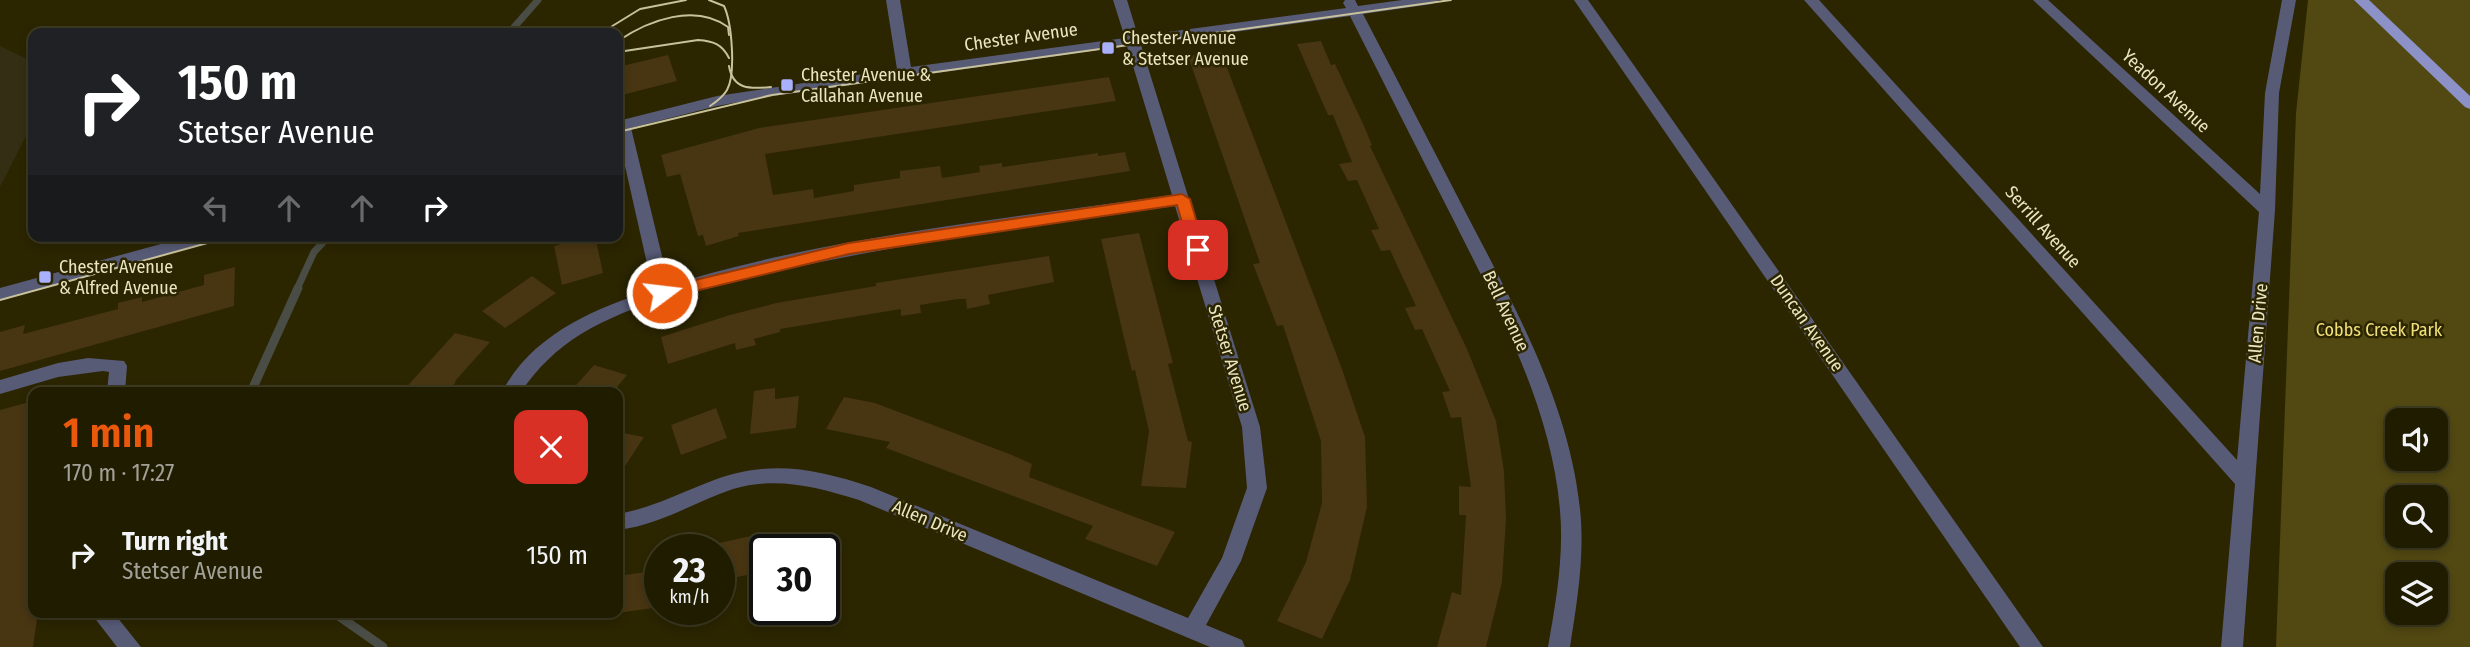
<!DOCTYPE html>
<meta charset="utf-8">
<style>
:root{--surface:#201c00;--page:#2d290f;--text:#f1f3f6;--muted:#a2a199;--line:#3d3a22;--accent:#ea580c}
body{margin:0;font-family:"Fira Sans Condensed",sans-serif;background:var(--page);color:var(--text);height:100vh;display:flex;flex-direction:column;font-size:26px;white-space:nowrap}
*{box-sizing:border-box;margin:0}
p{font-size:23px;color:var(--muted)}
.icon{flex:none;width:38px;height:38px;fill:none;stroke:currentColor;stroke-width:2;stroke-linecap:round;stroke-linejoin:round}
.map{position:relative;flex:1;overflow:hidden}
.drawer{position:absolute;left:28px;top:387px;width:595px;height:231px;display:flex;flex-direction:column;background:var(--surface);border-radius:14px;box-shadow:0 4px 10px #0003,0 0 0 2px var(--line)}
.drawer>*{flex:none}
.hud{position:absolute;left:28px;top:28px;width:595px;height:214px;border-radius:14px;box-shadow:0 4px 10px #0003,0 0 0 2px var(--line);background:#202124;color:#fff;overflow:hidden}
.tools{position:absolute;left:2385px;top:408px;display:grid;gap:14px}
.tools a{display:grid;place-items:center;width:63px;height:63px;border-radius:14px;background:var(--surface);box-shadow:0 4px 10px #0003,0 0 0 2px var(--line);font-size:35px}
.speed{position:absolute;left:644px;top:534px;display:flex;gap:14px;font-size:35px;font-weight:700;text-align:center}
.speed>*{display:grid;place-content:center;width:91px;height:91px;border-radius:50%;background:var(--surface);box-shadow:0 4px 10px #0003,0 0 0 2px var(--line);line-height:1}
.speed small{font-size:18px;font-weight:400}
.speed .limit{border:4px solid #111;border-radius:10px;background:#fff;color:#111}
.pin{position:absolute;display:grid;place-items:center;width:60px;height:60px;color:#fff;margin:-30px;border-radius:14px;box-shadow:0 4px 10px #0006}
.me{position:absolute;width:77px;margin:-38px;rotate:75deg;stroke-linejoin:round;filter:drop-shadow(0 0 5px #0008)}
.turn{display:flex;align-items:center;gap:24px;height:147px;padding:0 35px;font-size:32px}
.turn .icon{width:91px;height:91px;stroke-width:2.5}
.turn b{display:block;font-size:49px;line-height:60px}
.lanes{display:flex;align-items:center;height:66px;padding:0 35px;background:#0003;justify-content:center;gap:35px;direction:ltr}
.lanes .off{opacity:.35}
.round{display:grid;place-items:center;flex:none;width:74px;height:74px;border-radius:14px;background:var(--page)}
.summary{display:flex;align-items:center;justify-content:space-between;height:119px;padding:0 35px}
h1{font-size:42px;font-weight:600;line-height:52px;color:var(--accent)}
ul{padding:0;list-style:none}
li{display:flex;align-items:center;gap:21px;height:98px;padding:0 35px}
li div{flex:1}
li b{display:block;font-size:26px}
li em{font-style:normal}
.map>svg:first-child{display:block}
.built{fill:#342f14}
.green{fill:#514812;fill-rule:evenodd}
.lines{fill:none;stroke-linecap:round;stroke-linejoin:round}
.stream-far1{stroke:#494d45;stroke-width:7}
.stream{stroke:#494d45;stroke-width:9}
.building{fill:#483512}
.minor{fill:#585b76;fill-rule:evenodd}
.major{fill:#8c91c8;fill-rule:evenodd}
.tram{stroke:#c7c19c;stroke-width:2}
.route{fill:#ea580c;stroke:#983908;stroke-width:2}
.poi-dot{fill:#a9b0fc;stroke:#2b2500;stroke-width:2.5}
.labels{text-anchor:middle;dominant-baseline:central;stroke-width:5;stroke-linejoin:round;paint-order:stroke}
.street-label{font-size:18px;fill:#ebe5c0;stroke:#2b2500}
.poi-label{font-size:18px;fill:#ebe5c0;stroke:#2b2500;text-anchor:start}
.park-label{font-size:18px;fill:#f1e079;stroke:#2b2500}
</style>
<div class="map">
<svg width="2470" height="647" viewBox="0 0 2470 647">
<rect width="100%" height="100%" fill="#2b2500"/>
<!-- built -->
<path class="built" d="M0 46 33 62V122L0 187Z"/>
<!-- green -->
<path class="green" d="M2308 0H2470V647H2276L2296 113ZM2398 420H2436V458H2398ZM2398 497H2436V536H2398ZM2398 574H2436V612H2398Z"/>
<g class="lines">
<!-- stream-far1 -->
<g class="stream-far1">
<path d="M509 33 538 0"/>
<path d="M297 289 314 252 329 236"/>
</g>
<!-- stream -->
<g class="stream">
<path d="M251 392 298 288"/>
<path d="M333 612 383 647"/>
</g>
</g>
<!-- building -->
<g class="building">
<path d="M1321 41 1331 65 1335 64 1364 126 1372 145 1370 146 1467 349 1496 421 1504 471 1506 519 1502 582 1486 647H1437L1452 592 1461 595 1466 515H1459V486L1471 487 1461 417 1451 418 1442 392 1450 391 1422 329 1415 330 1405 308 1416 306 1390 250 1381 251 1371 230 1379 229 1357 180 1348 181 1339 164 1352 162 1333 115H1328L1297 44Z"/>
<path d="M1221 52 1342 369 1365 437 1367 507 1350 580 1322 639 1277 621 1306 562 1322 503 1321 441 1283 325 1277 326 1253 264 1260 263 1188 56Z"/>
<path d="M668 55 677 81 618 96V67Z"/>
<path d="M1109 77 1116 101 765 154 773 195 813 189 814 198 854 191V185L900 178V171L940 166 942 178 980 172 979 166 1002 163V167L1098 153V156L1125 152 1130 171 738 233 739 236 706 246 703 235 698 236 680 174 667 177 661 155 759 128Z"/>
<path d="M1139 233 1173 363 1168 364 1188 441 1192 442 1186 488 1141 486 1149 431 1135 370 1132 371 1124 338 1101 239Z"/>
<path d="M590 236H595L603 273 562 285 554 246Z"/>
<path d="M1049 256 1054 282 988 295 990 304 967 309 966 299H958L920 305 921 313 901 316V309L780 329V332L754 339 756 345 736 350 735 343 668 364 661 337 730 315 776 303 876 286V283Z"/>
<path d="M235 267 234 306 0 371V332L25 325 23 334 118 309V303L142 297V302L204 285V275Z"/>
<path d="M532 276 556 293 505 328 482 311Z"/>
<path d="M455 333 490 342 456 380 451 392H402Z"/>
<path d="M594 365 627 375 613 392H570Z"/>
<path d="M775 388V399L799 396 796 428 750 434 754 391Z"/>
<path d="M844 397 875 403 1012 455 1032 464 1029 477 1175 532 1157 566 1085 539 1093 526 886 448 890 442 826 429Z"/>
<path d="M33 401V612H38L33 647H0V410Z"/>
<path d="M716 408 727 438 681 455 671 425Z"/>
<path d="M618 432 644 437 618 477Z"/>
<path d="M765 533V571L719 581V543Z"/>
<path d="M660 570V607L618 613V576Z"/>
</g>
<g class="lines">
<!-- minor -->
<g class="minor">
<path d="M886 0H900L911 67 1125 38 1113 0H1127L1138 36 1346 8 1343 3 1345 0H1355L1358 6 1402 0H1439L1432 4 1363 14C1398 81 1433 149 1468 217 1516 309 1569 404 1580 509 1585 555 1577 602 1570 647H1548C1556 602 1564 556 1560 510 1551 406 1499 311 1453 219 1418 151 1384 83 1350 16L1141 45 1260 427 1267 488 1241 561 1206 625 1242 640 1245 647H1210L859 500C817 487 777 476 733 489 694 502 660 525 618 530V514C651 508 678 494 709 482 767 459 813 468 871 487L1188 618 1222 558 1247 488 1242 427 1175 206C1042 225 909 242 777 271 712 285 640 299 581 334 557 349 537 368 521 392H502C532 335 594 308 653 290L618 135V121L717 96 897 69ZM1127 46 1172 195C1004 219 831 236 669 285L631 128 717 106 773 96Z"/>
<path d="M1574 0H1588L2043 647H2020Z"/>
<path d="M1804 0H1819L2237 460 2259 212 2033 0H2048L2260 194 2265 93 2282 0H2296L2279 93 2275 210 2243 647H2221L2235 484Z"/>
<path d="M190 236H220L218 240 0 300V288Z"/>
<path d="M88 358 124 361 127 366 125 392H107L109 372 103 371 58 377 0 394V380L58 363Z"/>
<path d="M90 612H113L141 647H117Z"/>
</g>
<!-- major -->
<path class="major" d="M2354 0H2369L2470 96V109L2465 107Z"/>
<!-- tram -->
<g class="tram">
<path d="M709 0 724 6C732 23 736 74 727 90 723 97 716 102 710 106"/>
<path d="M601 33 640 9 686 0"/>
<path d="M618 41C649 20 695 3 728 27L729 35"/>
<path d="M618 52 698 40C713 41 722 44 729 58"/>
<path d="M729 66C733 90 750 89 771 87"/>
<path d="M618 132 772 95 1451 0"/>
<path d="M0 300 233 236"/>
</g>
</g>
<!-- route -->
<path class="route" d="M1182 194 1190 199 1205 250 1203 253H1192L1190 250 1177 205 849 254 662 299 655 293 662 288 849 243Z"/>
<!-- markers -->
<g class="poi-dot">
<rect x="1101" y="41" width="14" height="14" rx="3.5"/>
<rect x="780" y="78" width="14" height="14" rx="3.5"/>
<rect x="38" y="270" width="14" height="14" rx="3.5"/>
</g>
<g class="labels">
<!-- street labels -->
<g class="street-label">
<text transform="translate(1021 37) rotate(-8)">Chester Avenue</text>
<text transform="translate(2166 91) rotate(43)">Yeadon Avenue</text>
<text transform="translate(2043 227) rotate(48)">Serrill Avenue</text>
<text transform="translate(1506 311) rotate(65)">Bell Avenue</text>
<text transform="translate(1807 323) rotate(55)">Duncan Avenue</text>
<text transform="translate(2258 323) rotate(-85)">Allen Drive</text>
<text transform="translate(1230 358) rotate(73)">Stetser Avenue</text>
<text transform="translate(930 521) rotate(23)">Allen Drive</text>
</g>
<!-- poi labels -->
<g class="poi-label">
<text x="1122" y="38">Chester Avenue<tspan x="1122" dy="21">&amp; Stetser Avenue</tspan></text>
<text x="801" y="75">Chester Avenue &amp;<tspan x="801" dy="21">Callahan Avenue</tspan></text>
<text x="59" y="267">Chester Avenue<tspan x="59" dy="21">&amp; Alfred Avenue</tspan></text>
</g>
<!-- park labels -->
<g class="park-label">
<text x="2379" y="330">Cobbs Creek Park</text>
</g>
</g>
</svg>
<div class="tools">
<a><svg class="icon" aria-label="sound" viewBox="0 0 24 24"><path d="M4 9h4l5-4v14l-5-4H4zM17 9q2 3 0 6"/></svg></a>
<a><svg class="icon" aria-label="search" viewBox="0 0 24 24"><circle cx="10" cy="10" r="6"/><path d="M15 15l6 6"/></svg></a>
<a><svg class="icon" aria-label="layers" viewBox="0 0 24 24"><path d="M12 4l9 5-9 5-9-5zM3 14l9 5 9-5"/></svg></a>
</div>
<div class="speed"><div>23<small>km/h</small></div><div class="limit">30</div></div>
<div class="pin" style="left:1198px;top:250px;background:#d93025"><svg class="icon" aria-label="arrive" viewBox="0 0 24 24"><path d="M6 21V4h12l-3 4 3 4H6"/></svg></div>
<svg class="me" style="left:662px;top:293px" viewBox="-20 -20 40 40"><circle r="17" fill="#ea580c" stroke="#fff" stroke-width="3"/><path d="M0-11L8 9 0 5-8 9z" fill="#fff"/></svg>
<div class="hud">
<div class="turn"><svg class="icon" aria-label="right" viewBox="0 0 24 24"><path d="M7 20v-9h11M14 6l5 5-5 5"/></svg><div><b>150 m</b>Stetser Avenue</div></div>
<div class="lanes"><svg class="icon off" aria-label="left" viewBox="0 0 24 24"><path d="M17 20v-9H6M10 6l-5 5 5 5"/></svg><svg class="icon off" aria-label="ahead" viewBox="0 0 24 24"><path d="M12 20V5M6 11l6-6 6 6"/></svg><svg class="icon off" aria-label="ahead" viewBox="0 0 24 24"><path d="M12 20V5M6 11l6-6 6 6"/></svg><svg class="icon" aria-label="right" viewBox="0 0 24 24"><path d="M7 20v-9h11M14 6l5 5-5 5"/></svg></div>
</div>
<section class="drawer">
<div class="summary"><div><h1>1 min</h1><p>170 m · 17:27</p></div><a class="round" style="background:#d93025;color:#fff"><svg class="icon" aria-label="close" viewBox="0 0 24 24"><path d="M6 6l12 12M18 6L6 18"/></svg></a></div>
<ul>
<li><svg class="icon" aria-label="right" viewBox="0 0 24 24"><path d="M7 20v-9h11M14 6l5 5-5 5"/></svg><div><b>Turn right</b><p>Stetser Avenue</p></div><em>150 m</em></li>
</ul>
</section>
</div>
